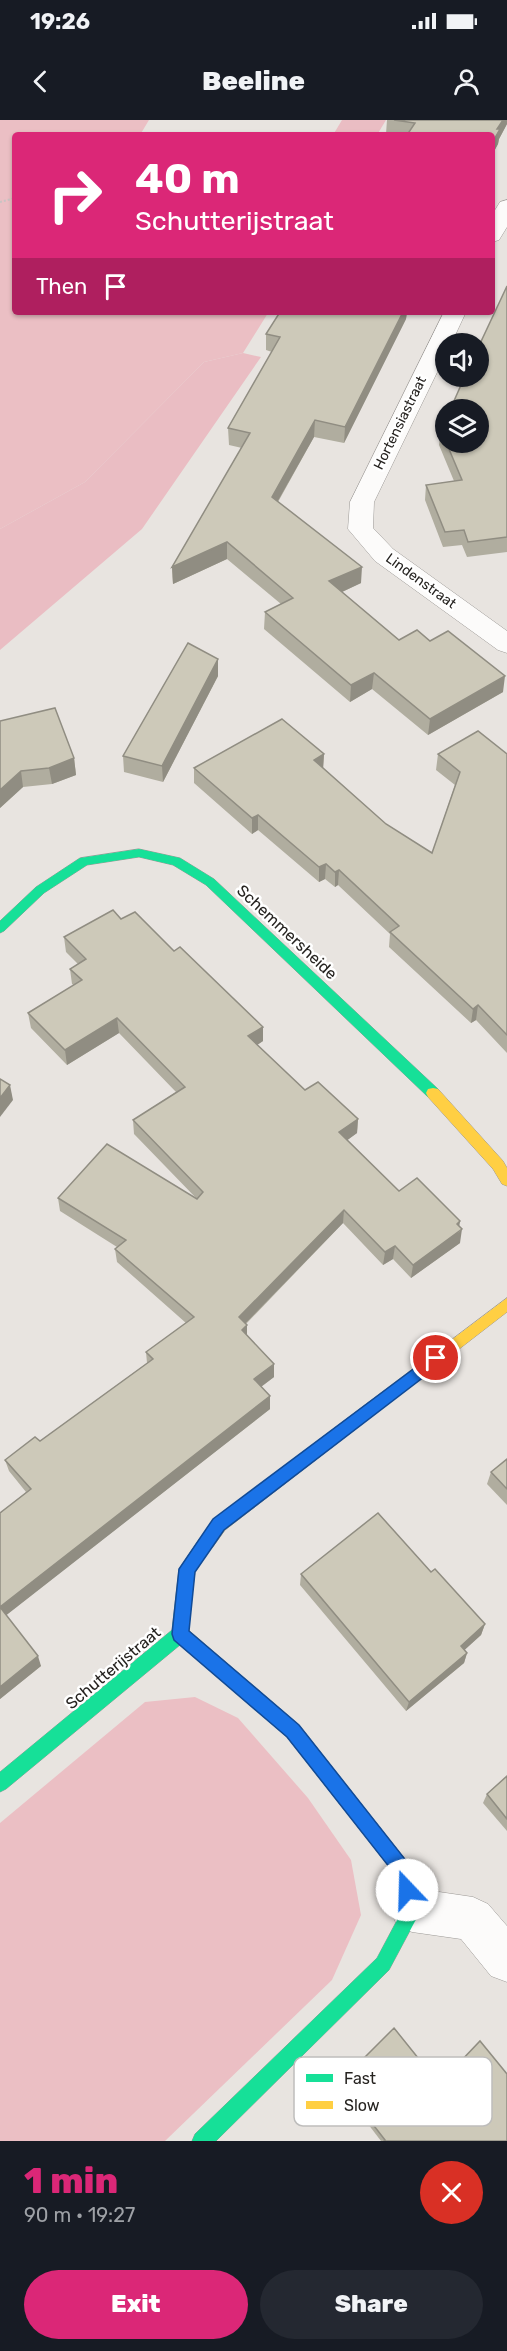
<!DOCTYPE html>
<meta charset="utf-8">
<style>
:root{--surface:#171b24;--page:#242831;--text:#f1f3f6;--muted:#9ea1a6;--accent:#db2777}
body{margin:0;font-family:Rubik,sans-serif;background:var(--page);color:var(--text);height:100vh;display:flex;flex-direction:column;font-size:22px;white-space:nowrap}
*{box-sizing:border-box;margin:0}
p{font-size:20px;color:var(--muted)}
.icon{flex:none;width:33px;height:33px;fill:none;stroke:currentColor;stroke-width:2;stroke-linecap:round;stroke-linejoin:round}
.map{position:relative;height:2021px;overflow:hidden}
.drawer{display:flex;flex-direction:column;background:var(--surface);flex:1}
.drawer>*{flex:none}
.top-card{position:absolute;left:12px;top:12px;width:483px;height:183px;border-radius:6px;box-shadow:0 2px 4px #0004;background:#db2777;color:#fff;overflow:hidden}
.controls{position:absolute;left:435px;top:213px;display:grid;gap:12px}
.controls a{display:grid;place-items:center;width:54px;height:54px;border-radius:50%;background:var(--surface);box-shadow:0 2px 4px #0004;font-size:30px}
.pin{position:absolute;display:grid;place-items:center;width:51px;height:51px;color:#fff;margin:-26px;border:3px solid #fff;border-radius:50%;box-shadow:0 2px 6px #0007}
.me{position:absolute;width:66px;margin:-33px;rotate:339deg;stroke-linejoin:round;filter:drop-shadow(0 0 4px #0008)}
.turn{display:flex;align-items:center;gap:21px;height:126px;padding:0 24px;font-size:27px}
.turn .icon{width:78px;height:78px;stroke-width:2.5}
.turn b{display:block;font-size:42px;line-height:51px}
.then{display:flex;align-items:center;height:57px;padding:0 24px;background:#0003;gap:12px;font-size:22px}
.round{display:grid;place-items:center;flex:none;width:63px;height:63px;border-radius:32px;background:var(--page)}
.overview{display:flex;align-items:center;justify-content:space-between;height:102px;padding:0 24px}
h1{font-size:36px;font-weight:800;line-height:45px;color:var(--accent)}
.action{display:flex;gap:12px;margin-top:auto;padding:12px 24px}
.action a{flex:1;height:69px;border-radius:36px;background:var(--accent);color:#fff;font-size:24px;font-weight:800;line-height:69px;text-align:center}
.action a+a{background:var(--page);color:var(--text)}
.status{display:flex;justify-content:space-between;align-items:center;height:42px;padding:0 30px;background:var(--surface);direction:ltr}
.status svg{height:16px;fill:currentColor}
header{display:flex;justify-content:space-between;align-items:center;height:78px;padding:0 24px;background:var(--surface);font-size:27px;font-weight:800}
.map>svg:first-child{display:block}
.green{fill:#ebbfc4}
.forest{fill:#eabdc3}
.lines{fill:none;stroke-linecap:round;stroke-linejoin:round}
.street-casing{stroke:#9c9996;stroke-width:1}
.fast-casing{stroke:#9c9996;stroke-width:1}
.slow-casing{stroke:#9c9996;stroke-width:1}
.path{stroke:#c7c4c3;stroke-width:2;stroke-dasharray:2 2;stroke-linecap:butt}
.street{fill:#fcfbfa;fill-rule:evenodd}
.fast{fill:#16e098;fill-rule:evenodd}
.slow{fill:#ffcf43;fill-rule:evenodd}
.wall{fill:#b0ad9f}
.shaded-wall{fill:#908d82}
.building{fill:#cdc9b9;stroke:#908d82;stroke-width:1.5}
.route{fill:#1a73e8;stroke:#114b97;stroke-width:1.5}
.labels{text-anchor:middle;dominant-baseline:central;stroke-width:5;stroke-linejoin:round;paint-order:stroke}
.far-street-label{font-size:14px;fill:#262320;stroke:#fff}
.street-label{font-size:16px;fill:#262320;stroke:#fff}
.key{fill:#fff;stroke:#bebdbc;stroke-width:1.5}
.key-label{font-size:16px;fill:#262320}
</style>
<div class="status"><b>19:26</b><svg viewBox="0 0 49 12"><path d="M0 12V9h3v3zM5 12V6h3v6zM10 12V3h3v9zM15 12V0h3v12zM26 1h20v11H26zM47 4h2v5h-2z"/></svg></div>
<header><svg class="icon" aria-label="back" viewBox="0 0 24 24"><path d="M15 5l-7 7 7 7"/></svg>Beeline<svg class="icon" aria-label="person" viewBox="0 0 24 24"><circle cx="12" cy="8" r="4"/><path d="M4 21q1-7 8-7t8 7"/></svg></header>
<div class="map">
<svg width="507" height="2021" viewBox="0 0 507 2021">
<rect width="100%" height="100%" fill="#e8e4e0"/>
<!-- green -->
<g class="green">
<path d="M0 0H149L140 15H15V192H284L282 195 268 193 243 233 204 242 85 362 0 409Z"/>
<path d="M195 1577 238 1598 308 1678 351 1740 361 1795 332 1860 165 2021H0V1703L145 1582Z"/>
</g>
<!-- forest -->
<g class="forest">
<path d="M342 0H386L377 15H333Z"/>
<path d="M243 233 261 237 142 409 0 530V409L85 362 204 242Z"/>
</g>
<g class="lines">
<!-- street casing -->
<g class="street-casing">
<g id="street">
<path d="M507 80V107L499 120 492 122V95L500 82Z"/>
<path d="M444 192H466L451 224H446V234L374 382 373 408 393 429 507 511V533L498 530 375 441 348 409 350 382Z"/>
<path d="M412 1768 473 1777 488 1784 507 1806V1862L491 1856 461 1819 412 1812 397 1805 390 1790 397 1775Z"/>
</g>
</g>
<!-- fast casing -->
<g class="fast-casing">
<g id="fast">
<path d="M139 729 180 738 214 759 438 969 440 973 438 977H428L206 765 173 745 139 737 87 745 44 773 4 811 0 813V801L36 767 80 738Z"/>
<path d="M206 1415 212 1418 214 1423 195 1452 186 1520 6 1669 0 1672V1652L172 1510 179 1449 200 1418Z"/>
<path d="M408 1765 414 1768 421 1790 389 1850 216 2021H192L195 2014 377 1838 403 1789 399 1774 402 1768Z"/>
</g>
</g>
<!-- slow casing -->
<g class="slow-casing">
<g id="slow">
<path d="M433 968 438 969 503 1041 507 1048V1066L502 1064 493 1049 428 977 426 973 428 969Z"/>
<path d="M507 1178V1192L225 1410 212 1428 206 1431 200 1428 198 1423 213 1400Z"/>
<path d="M180 1506 186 1508 299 1605 408 1743 417 1774 414 1780 408 1783 402 1780 394 1753 287 1617 174 1520 172 1514 174 1508Z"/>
</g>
</g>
<!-- path -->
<path class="path" d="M0 82 15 78"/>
<!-- street -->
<use href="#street" class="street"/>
<!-- fast -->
<use href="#fast" class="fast"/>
<!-- slow -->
<use href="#slow" class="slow"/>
</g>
<!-- wall -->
<g class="wall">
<path d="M387 0H507V4L499 19 498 24 492 35V15H396L386 14Z"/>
<path d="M507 166V432L467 437 462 425 443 427 425 380 426 365 454 361 439 325 441 310 446 300V322H478Z"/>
<path d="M280 192H407L406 199 344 323 314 317 278 382 361 463 342 472 399 520 430 521 503 572 428 615 372 569 350 582 264 509 265 492 281 484 227 439 173 464 172 447 242 328 229 325 228 308 272 232 266 230V214Z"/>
<path d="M218 539V556L163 662 124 652 123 636Z"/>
<path d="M0 601 74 638 76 655 52 664 23 667 0 688Z"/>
<path d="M324 634 323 648 386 704 432 733 455 665 436 650 438 634H507V933L476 900 471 903 389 827 390 814 338 765 335 767 325 759 319 762 258 710 252 714 194 663V648Z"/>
<path d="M121 799 263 921 257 925 305 970 358 999 357 1013 347 1020 399 1071 460 1101 459 1106 460 1123 411 1158 393 1139 383 1145 343 1103 246 1204 247 1216 274 1257 261 1267 270 1276V1289L6 1495 41 1546 0 1579V1393L26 1372 9 1351 5 1340 40 1321 147 1243 146 1232 186 1203 117 1142 115 1129 117 1127 60 1091 58 1078 197 1079 134 1014 133 1000 176 972 119 913 67 945 31 908 28 893 74 865 72 864 70 849 78 844 66 832 64 817Z"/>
<path d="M507 1339V1385L487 1364 491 1352Z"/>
<path d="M431 1452 485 1504 481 1515 464 1530 467 1533 464 1543 406 1591 300 1465 301 1454Z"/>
<path d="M507 1656V1711L483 1683 487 1674Z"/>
<path d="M340 1962 439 1964 507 2021H381L339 1966Z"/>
</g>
<!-- shaded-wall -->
<g class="shaded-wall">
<path d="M503 0H507V4L499 19 498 24 492 35V23L497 9Z"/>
<path d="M403 192H407L406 199 344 323 345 307Z"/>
<path d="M315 300 314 317 271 393 272 377Z"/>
<path d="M227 422V439L173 464 172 447Z"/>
<path d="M362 447 361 463 329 478V461Z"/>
<path d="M218 539V556L163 662 162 646Z"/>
<path d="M374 553 372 569 350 582 351 565Z"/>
<path d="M505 556 503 572 428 615 430 599Z"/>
<path d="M324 634 323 650 314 640Z"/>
<path d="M74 638 76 655 52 664 49 648Z"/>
<path d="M21 651 23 667 0 688V670Z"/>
<path d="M258 695V710L252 714V698Z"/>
<path d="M326 744 325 759 319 762V747Z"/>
<path d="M339 750 338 765 335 767V752Z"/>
<path d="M478 885 476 900 471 903 473 889Z"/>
<path d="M117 898 119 913 67 945 65 930Z"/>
<path d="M263 907V921L248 931V916Z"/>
<path d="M10 965 13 980 0 997V978Z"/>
<path d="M358 999 357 1013 338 1027 339 1012Z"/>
<path d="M344 1090 343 1103 239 1210V1197Z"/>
<path d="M460 1101 458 1113 462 1109 460 1123 411 1158 413 1145Z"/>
<path d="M395 1126 393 1139 383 1145 385 1132Z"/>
<path d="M247 1205V1218L242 1210Z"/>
<path d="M274 1244V1257L254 1272V1259Z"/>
<path d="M270 1276V1289L4 1497 0 1487Z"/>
<path d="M485 1504 481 1515 458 1536 461 1526Z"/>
<path d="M467 1533 464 1543 406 1591 409 1582Z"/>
<path d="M38 1536 41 1546 0 1579V1567Z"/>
</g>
<!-- building -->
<g class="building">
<path d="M394 0H503L497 9H500L492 23V15H407L415 3Z"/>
<path d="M507 166V417L468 422 464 410 445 412 426 365 462 360 446 322H478V290H450L465 256H478V228Z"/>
<path d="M280 192H403L345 307 315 300 272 377 362 447 329 461 399 520 417 510 430 521 448 511 505 556 430 599 374 553 351 565 265 492 293 478 227 422 172 447 250 313 228 308 280 217 266 214Z"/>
<path d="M446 300V321L441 310Z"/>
<path d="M188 523 218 539 162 646 123 636Z"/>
<path d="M55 588 74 638 49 648 21 651 0 670V601Z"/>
<path d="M282 599 324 634 314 640 386 704 432 733 460 652 438 634 478 611 507 634V915L478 885 473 889 390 812 399 806 339 750 335 752 326 744 319 747 258 695 252 698 194 648Z"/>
<path d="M113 790 121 799 135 792 174 831 180 827 263 907 248 916 305 970 318 962 358 999 339 1012 399 1071 417 1058 460 1101 457 1104 462 1109 413 1145 395 1126 385 1132 344 1090 239 1197 247 1205 242 1210 274 1244 254 1259 270 1276 0 1487 38 1536 0 1567V1393L31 1369 5 1340 35 1317 40 1321 153 1239 146 1232 194 1197 115 1129 126 1120 58 1078 107 1024 197 1079 203 1072 133 1000 185 967 117 898 65 930 28 893 82 860 70 849 86 839 64 817Z"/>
<path d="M0 959 10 965 0 978Z"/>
<path d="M507 1339V1369L491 1352Z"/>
<path d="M378 1393 431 1452 435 1449 485 1504 461 1526 467 1533 409 1582 301 1454Z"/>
<path d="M507 1656V1699L487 1674Z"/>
<path d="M394 1908 439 1964 480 1921 507 1954V2021H384L385 2020 340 1962Z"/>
</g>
<!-- route -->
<path class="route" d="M436 1232 442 1234 444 1238 442 1243 224 1410 195 1452 189 1511 299 1605 408 1743 416 1770 413 1776 407 1779 400 1776 394 1753 287 1617 174 1520 172 1514 179 1449 213 1399Z"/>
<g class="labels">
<!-- far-street labels -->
<g class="far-street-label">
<text transform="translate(400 303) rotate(-64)">Hortensiastraat</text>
<text transform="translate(421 461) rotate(36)">Lindenstraat</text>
</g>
<!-- street labels -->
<g class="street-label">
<text transform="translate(287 812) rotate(43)">Schemmersheide</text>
<text transform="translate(113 1548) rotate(-40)">Schutterijstraat</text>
</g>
</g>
<!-- legend -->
<rect x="294" y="1937" width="198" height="69" rx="9" class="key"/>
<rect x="306" y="1954" width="27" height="8" fill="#16e098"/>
<rect x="306" y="1981" width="27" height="8" fill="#ffcf43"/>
<g class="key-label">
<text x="344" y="1964">Fast</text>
<text x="344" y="1991">Slow</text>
</g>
</svg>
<div class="controls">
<a><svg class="icon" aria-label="sound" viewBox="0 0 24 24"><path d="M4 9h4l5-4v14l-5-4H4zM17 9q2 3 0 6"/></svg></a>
<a><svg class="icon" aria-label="layers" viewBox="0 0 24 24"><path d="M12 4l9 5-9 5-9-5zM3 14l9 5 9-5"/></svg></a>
</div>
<div class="pin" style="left:436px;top:1238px;background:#d93025"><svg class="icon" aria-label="arrive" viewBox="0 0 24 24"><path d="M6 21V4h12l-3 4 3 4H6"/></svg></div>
<svg class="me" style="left:407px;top:1770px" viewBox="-20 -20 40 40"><circle r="19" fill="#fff"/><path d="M0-13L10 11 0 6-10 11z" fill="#1a73e8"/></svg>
<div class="top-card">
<div class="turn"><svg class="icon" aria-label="right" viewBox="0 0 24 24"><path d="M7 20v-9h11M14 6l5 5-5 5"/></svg><div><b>40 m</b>Schutterijstraat</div></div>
<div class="then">Then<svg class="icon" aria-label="arrive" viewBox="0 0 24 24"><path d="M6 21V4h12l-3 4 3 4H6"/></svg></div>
</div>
</div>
<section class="drawer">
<div class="overview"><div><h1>1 min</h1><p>90 m · 19:27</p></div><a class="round" style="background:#d93025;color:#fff"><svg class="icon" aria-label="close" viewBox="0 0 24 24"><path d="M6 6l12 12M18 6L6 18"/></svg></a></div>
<div class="action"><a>Exit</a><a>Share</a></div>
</section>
